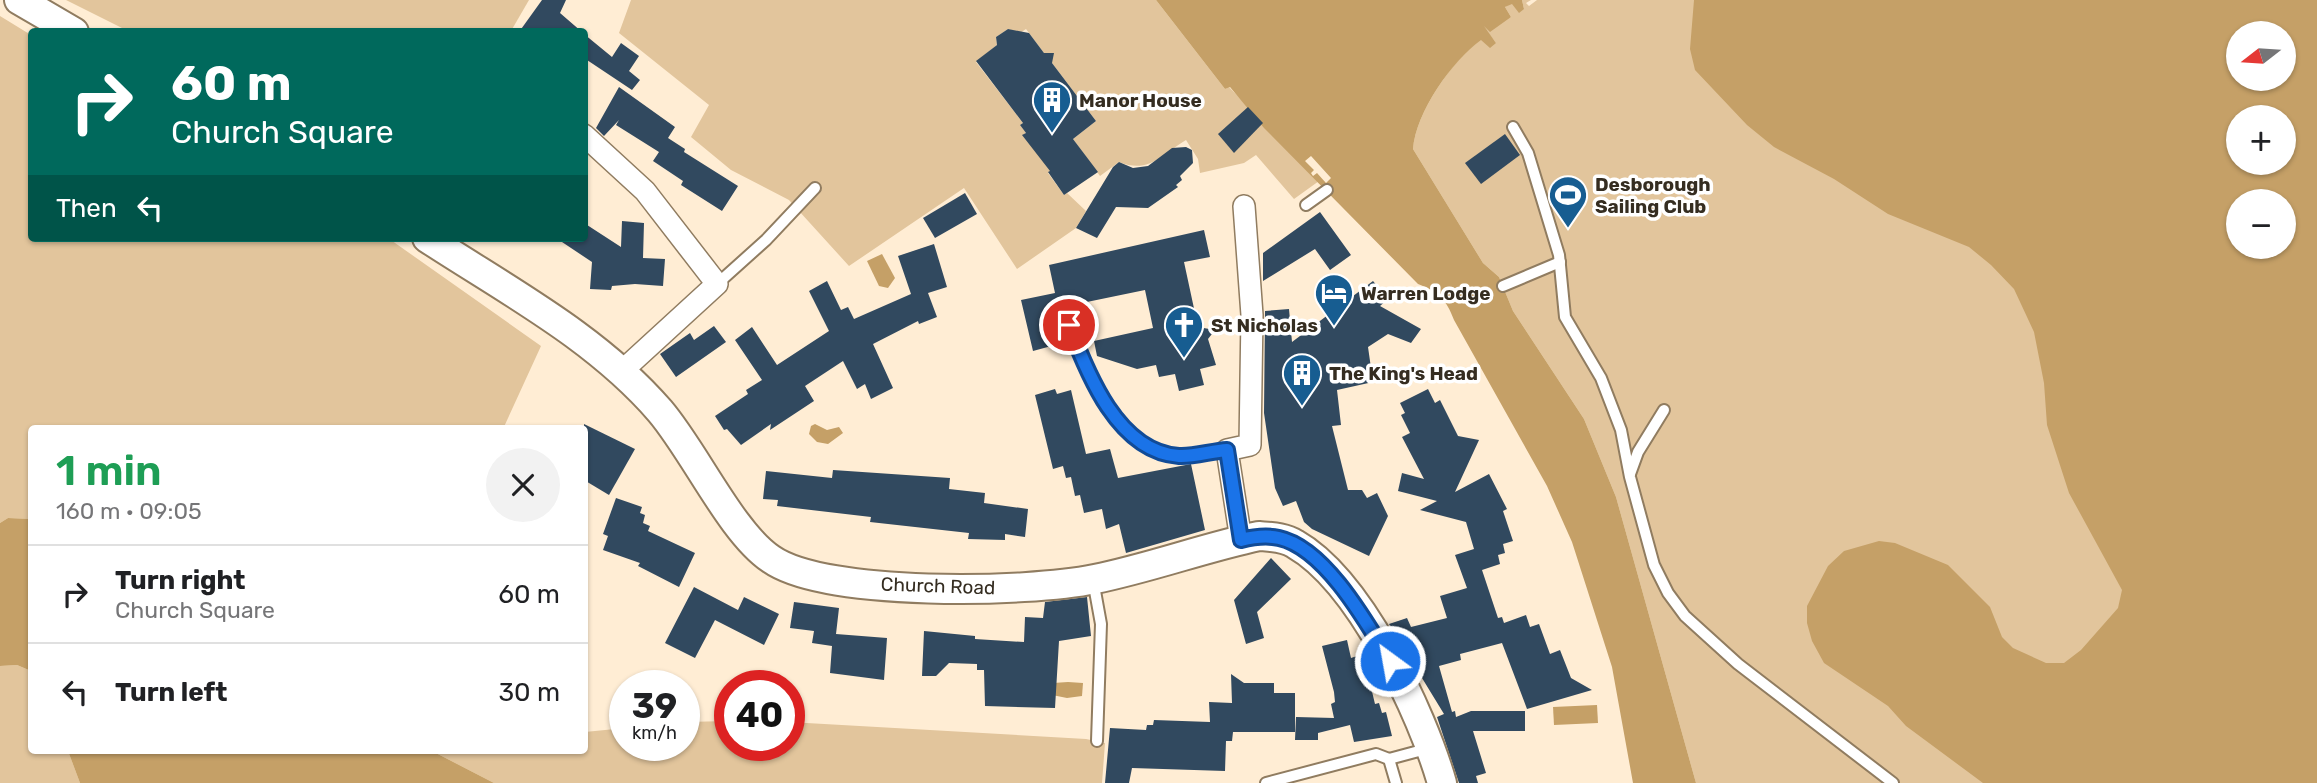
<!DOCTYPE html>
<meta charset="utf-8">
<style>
:root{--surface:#fff;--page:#f2f2f2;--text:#202124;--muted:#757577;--line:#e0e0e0}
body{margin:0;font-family:Rubik,sans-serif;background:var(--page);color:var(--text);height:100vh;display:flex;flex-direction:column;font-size:26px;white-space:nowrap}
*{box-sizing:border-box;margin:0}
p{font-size:23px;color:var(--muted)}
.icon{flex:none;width:38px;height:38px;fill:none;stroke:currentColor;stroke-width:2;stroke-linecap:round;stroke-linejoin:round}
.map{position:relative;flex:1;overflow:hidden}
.panel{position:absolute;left:28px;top:425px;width:560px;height:329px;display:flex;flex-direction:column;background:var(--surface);border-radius:7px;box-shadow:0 2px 5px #0004}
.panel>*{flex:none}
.hud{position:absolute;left:28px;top:28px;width:560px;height:214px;border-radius:7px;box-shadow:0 2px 5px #0004;background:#00695c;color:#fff;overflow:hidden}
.needle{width:46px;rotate:253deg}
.tools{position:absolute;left:2226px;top:21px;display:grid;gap:14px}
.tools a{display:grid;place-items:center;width:70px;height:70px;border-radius:50%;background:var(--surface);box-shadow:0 2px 5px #0004;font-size:35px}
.speed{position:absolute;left:609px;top:670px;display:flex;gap:14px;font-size:35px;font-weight:700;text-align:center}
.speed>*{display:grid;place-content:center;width:91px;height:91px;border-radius:50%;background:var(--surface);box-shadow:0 2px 5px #0004;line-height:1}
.speed small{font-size:18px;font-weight:400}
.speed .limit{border:10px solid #d22;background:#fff;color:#111}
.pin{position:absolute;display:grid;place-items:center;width:60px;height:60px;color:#fff;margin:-30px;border:4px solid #fff;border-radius:50%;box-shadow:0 2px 7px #0007}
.me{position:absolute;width:77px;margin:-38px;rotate:328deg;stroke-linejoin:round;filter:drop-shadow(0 0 5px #0008)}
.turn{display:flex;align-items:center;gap:24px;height:147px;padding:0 28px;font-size:32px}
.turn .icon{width:91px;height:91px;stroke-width:2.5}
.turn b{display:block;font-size:49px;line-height:60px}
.then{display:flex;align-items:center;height:66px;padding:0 28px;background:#0003;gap:14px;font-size:26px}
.round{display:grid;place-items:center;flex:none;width:74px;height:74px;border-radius:37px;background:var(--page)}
.head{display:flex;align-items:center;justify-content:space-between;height:119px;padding:0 28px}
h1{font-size:42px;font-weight:600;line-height:52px;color:#1e9e55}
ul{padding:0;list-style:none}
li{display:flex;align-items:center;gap:21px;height:98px;padding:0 28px;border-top:2px solid var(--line)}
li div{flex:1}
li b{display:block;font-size:26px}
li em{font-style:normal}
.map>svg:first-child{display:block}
.green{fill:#e2c59c;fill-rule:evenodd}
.water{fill:#c5a067;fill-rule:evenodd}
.pier{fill:#ffedd4}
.building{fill:#31495f}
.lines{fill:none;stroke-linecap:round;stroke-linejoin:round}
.service-casing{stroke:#907c60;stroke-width:14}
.minor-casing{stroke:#907c60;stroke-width:24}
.tertiary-casing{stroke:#907c60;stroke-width:32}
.service{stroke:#fff;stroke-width:10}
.minor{stroke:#fff;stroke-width:21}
.tertiary{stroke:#fff;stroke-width:28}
.route-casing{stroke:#114b97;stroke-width:18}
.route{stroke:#1a73e8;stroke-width:12}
.labels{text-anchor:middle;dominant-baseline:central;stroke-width:7;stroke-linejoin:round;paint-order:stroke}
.poi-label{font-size:19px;font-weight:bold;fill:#352d21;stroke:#fff;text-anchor:start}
.street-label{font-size:19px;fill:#352d21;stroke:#fff}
</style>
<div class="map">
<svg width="2317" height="783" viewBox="0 0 2317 783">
<rect width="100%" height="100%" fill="#ffedd4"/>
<!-- green -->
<g class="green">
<path d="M66 0H529L511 31H128Z"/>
<path d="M631 0H1156L1225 89 1229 87 1319 181 1294 199 1256 155 1244 163 1200 173 1198 159 1186 140C1161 155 1149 174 1119 162L1100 176 1073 139 1096 121 1052 63V58L1044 53 1026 29 1020 33 1008 29 996 37 997 45 976 62 1023 123 1020 125 1026 133 1023 135 1054 168 1048 173 1064 195 1067 193 1086 211 1076 228 1017 269 964 188 849 266 789 200 731 170 691 137 709 105 619 33Z"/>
<path d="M1522 0H1531L1526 3 1529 6 1537 0H2317V783H1696L1616 497 1584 419 1513 311 1499 277 1483 263 1413 149C1416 112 1452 61 1481 39L1496 43 1483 26 1511 17 1505 7 1512 3 1524 9ZM2238 33H2284V79H2238ZM2238 117H2284V163H2238ZM2238 201H2284V247H2238Z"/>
<path d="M0 16 31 35 32 238H388L541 346 503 429H32L31 519 8 518 0 523Z"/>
<path d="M17 665 31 671 32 751H68L80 783H0V666Z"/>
<path d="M730 721V746H789V722L1086 739 1105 743 1102 783H494L432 751H584L585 732 625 728V746H684V722Z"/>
</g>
<!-- water -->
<g class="water">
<path d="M1156 0H1522L1524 9 1519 13 1512 4 1505 7 1511 17 1490 32 1484 26 1496 43 1490 48 1481 40C1452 61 1416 112 1413 149L1483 263 1499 277 1513 311 1584 419 1616 497 1696 783H1633L1612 667 1572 542 1547 486 1454 320C1446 299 1439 292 1418 284L1264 128 1230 87 1225 89Z"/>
<path d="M1694 0H2317V783H1983L1906 726 1888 706 1824 663 1812 641 1807 623V606L1828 566 1844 551 1879 541 1895 543 1948 565 1990 607 2002 637 2013 648 2046 663H2064L2081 650 2118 608 2122 590 2069 493 2047 425 2044 383 2034 332 2014 289 1991 265 1969 247 1888 214 1834 179 1774 147 1747 125 1695 70 1690 49ZM2284 33V79H2238V33ZM2284 117V163H2238V117ZM2284 201V247H2238V201Z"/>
<path d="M882 254 895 278 888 288 879 286 867 261Z"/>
<path d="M815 424 827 430 839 427 843 433 828 444 817 442 809 434 811 426Z"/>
<path d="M8 518 31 519V671L17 665 0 666V523Z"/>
<path d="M1068 682 1083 683 1082 696 1067 698 1052 695 1053 683Z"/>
<path d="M1597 705 1598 723 1554 725 1553 707Z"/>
<path d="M68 751H432L494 783H80Z"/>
</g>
<!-- pier -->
<path class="pier" d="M1311 156 1331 178 1326 183 1317 173 1313 176 1311 173 1314 170 1305 161Z"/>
<!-- building -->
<g class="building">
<path d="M542 0H566L560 13 582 32H519Z"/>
<path d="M1008 29 1029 33 1044 53H1054L1052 63 1096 121 1073 139 1098 172 1064 195 1048 172 1050 171 1022 135 1026 133 1020 125 1023 123 976 61 997 45 996 37Z"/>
<path d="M584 34 612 57 621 43 639 56 629 71 640 80 632 90 584 58Z"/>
<path d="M619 87 675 127 668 138 685 149 684 152 738 186 722 211 681 185 683 181 653 161 659 152 616 125 619 120 604 136 596 128Z"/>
<path d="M1248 107 1263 123 1234 153 1218 134Z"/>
<path d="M1505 134 1520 155 1481 184 1465 163Z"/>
<path d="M1186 147 1192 150 1193 163 1180 176 1182 180 1176 185 1178 187 1148 208 1116 207 1097 238 1076 228 1113 167 1119 162 1133 168 1148 166 1172 148Z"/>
<path d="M965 193 977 214 935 238 923 218Z"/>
<path d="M1320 212 1351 255 1330 270 1315 249 1263 281V253Z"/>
<path d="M622 221 644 223 643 258 665 259 663 286 635 284 612 286 611 290 590 289 592 262 556 238H584V223L621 247Z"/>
<path d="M1204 230 1210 257 1184 262 1198 327 1215 330 1208 339 1216 365 1200 369 1204 385 1179 391 1175 374 1159 377 1156 365 1137 369 1097 356 1094 341 1153 328 1145 290 1082 303 1084 312 1054 318 1056 324 1050 325 1055 345 1033 351 1021 300 1055 293 1049 265Z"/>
<path d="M934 244 947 287 928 293 937 317 919 324 918 321 873 344 893 388 871 399 865 384 857 389 843 361 805 386 814 401 770 430 771 424 741 445 727 429 724 430 715 416 748 394 746 390 762 380 735 340 752 327 777 365 829 331 809 291 827 281 841 310 848 307 854 319 911 294 898 256Z"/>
<path d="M1373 281 1388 299 1380 306 1421 329 1411 343 1388 334 1368 347 1373 382 1337 390 1341 425 1332 426 1348 490H1362L1367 498 1377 493 1388 516 1369 556 1312 529 1304 522 1296 501 1283 506 1275 488 1264 413 1265 311 1289 309 1292 342Z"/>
<path d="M714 326 726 342 676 377 660 354 690 333 694 340Z"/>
<path d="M1055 389 1057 394 1071 390 1086 454 1110 449 1118 478 1191 464 1205 530 1126 553 1119 524 1106 529 1102 509 1084 513 1080 495 1075 496 1071 477 1066 478 1063 466 1053 469 1035 395Z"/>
<path d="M1428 389 1435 403 1440 400 1458 436 1479 440 1455 492 1489 474 1507 509 1503 511 1513 541 1503 544 1505 553 1498 555 1500 564 1482 570 1498 618 1502 617 1504 623 1526 615 1530 627 1539 624 1550 654 1560 650 1571 678 1592 690 1527 709 1502 643 1460 654 1461 660 1439 666 1452 712 1455 711 1456 717 1471 711H1525V731H1473L1486 773 1476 776 1478 783H1459L1437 717 1444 714 1389 624 1407 618 1411 627 1447 618 1440 596 1467 588 1455 555 1474 549 1466 522 1420 510 1437 501 1398 491 1402 473 1424 479 1402 437 1410 433 1401 415 1405 413 1400 403Z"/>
<path d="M584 424 635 449 609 495 584 480Z"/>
<path d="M833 470 950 478 949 489 985 493 984 503 1028 509 1025 537 1005 534V540L968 539 969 533 870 522 871 517 777 506 778 500 763 499 766 471 832 478Z"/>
<path d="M616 498 642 507 640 513 645 515 643 523 650 526 648 531 695 553 679 587 638 566 640 563 603 550 608 536 603 534Z"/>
<path d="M1271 558 1291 579 1257 612 1264 638 1246 644 1234 600Z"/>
<path d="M694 587 738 610 744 597 779 614 764 645 715 620 695 658 665 643Z"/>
<path d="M1087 597 1091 636 1059 641 1055 708 985 706 984 670H977V664L949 663 936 676H922L924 631 975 636V639L1024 642 1025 617 1043 618 1045 602Z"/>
<path d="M794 602 839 608 836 634 887 638 884 680 830 673 832 646 812 643 814 631 790 628Z"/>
<path d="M1347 640 1351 658 1357 656 1363 676 1368 675 1375 704 1379 703 1382 713 1386 712 1392 736 1354 742 1350 725 1318 733V740H1295L1296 717 1334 718 1331 704 1335 702 1334 692 1322 646Z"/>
<path d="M1231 674 1244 683H1274V693H1295V732H1233L1232 741H1226L1225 771 1132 768 1129 783H1105L1110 728 1146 730 1147 725H1153L1154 720 1210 722 1209 702 1232 703Z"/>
</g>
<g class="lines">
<!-- service casing -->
<g class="service-casing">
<g id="service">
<path d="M1513 127 1528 153 1559 255 1565 317 1601 378 1621 430 1630 477 1654 565 1668 593 1685 616 1738 664 1893 783"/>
<path d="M1306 205 1327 190"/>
<path d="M717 284 766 240 815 188"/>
<path d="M1503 286 1560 262"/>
<path d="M1069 325C1087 373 1118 452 1179 456 1193 457 1212 451 1227 450"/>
<path d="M1630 474 1638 452 1664 410"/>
<path d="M1093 580 1101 624 1097 741"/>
<path d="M1266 783 1376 754 1389 759"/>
<path d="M1396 783 1389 759 1430 748"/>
</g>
</g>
<!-- minor casing -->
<g class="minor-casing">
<g id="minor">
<path d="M584 135 645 191 717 284 622 371"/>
<path d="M1241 540 1227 450 1250 445 1252 315 1244 206"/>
</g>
</g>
<!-- tertiary casing -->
<g class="tertiary-casing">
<g id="tertiary">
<path d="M19 0 74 32"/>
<path d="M427 238C508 291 596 337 660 411 695 452 731 532 771 559 825 597 1028 593 1095 579 1150 568 1203 548 1259 536 1271 537 1284 537 1295 544 1360 581 1422 713 1442 783"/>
</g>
</g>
<!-- service -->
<use href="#service" class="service"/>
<!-- minor -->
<use href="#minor" class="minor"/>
<!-- tertiary -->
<use href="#tertiary" class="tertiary"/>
</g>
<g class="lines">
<!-- route casing -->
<g class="route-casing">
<path id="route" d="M1069 325C1087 373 1118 452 1179 456 1193 457 1212 451 1227 450L1241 540C1253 537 1266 535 1279 538 1325 548 1367 623 1390 661"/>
</g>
<!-- route -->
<use href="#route" class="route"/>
</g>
<!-- icons -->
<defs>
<g id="building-pin" transform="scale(2.0125)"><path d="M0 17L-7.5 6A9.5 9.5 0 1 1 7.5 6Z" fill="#175d91" stroke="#fff"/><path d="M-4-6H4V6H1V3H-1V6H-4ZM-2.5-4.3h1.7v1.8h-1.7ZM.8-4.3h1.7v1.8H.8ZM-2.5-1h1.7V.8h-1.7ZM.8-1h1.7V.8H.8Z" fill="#fff"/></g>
<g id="stadium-pin" transform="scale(2.0125)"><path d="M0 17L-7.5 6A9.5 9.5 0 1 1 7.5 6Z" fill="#175d91" stroke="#fff"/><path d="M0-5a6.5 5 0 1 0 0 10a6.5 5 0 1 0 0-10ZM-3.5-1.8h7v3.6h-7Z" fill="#fff"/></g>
<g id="hotel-pin" transform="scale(2.0125)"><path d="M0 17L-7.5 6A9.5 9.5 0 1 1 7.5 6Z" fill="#175d91" stroke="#fff"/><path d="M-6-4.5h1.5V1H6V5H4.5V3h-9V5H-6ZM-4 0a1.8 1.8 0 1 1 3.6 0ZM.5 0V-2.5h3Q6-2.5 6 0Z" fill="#fff"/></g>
<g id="church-pin" transform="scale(2.0125)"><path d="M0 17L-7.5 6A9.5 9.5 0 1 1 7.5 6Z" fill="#175d91" stroke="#fff"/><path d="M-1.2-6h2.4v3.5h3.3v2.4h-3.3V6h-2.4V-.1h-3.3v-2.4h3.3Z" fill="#fff"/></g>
</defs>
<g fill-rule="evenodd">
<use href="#building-pin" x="1052" y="100"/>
<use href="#stadium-pin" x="1568" y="195"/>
<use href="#hotel-pin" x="1334" y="293"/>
<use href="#church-pin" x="1184" y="325"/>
<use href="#building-pin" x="1302" y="373"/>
</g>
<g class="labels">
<!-- poi labels -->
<g class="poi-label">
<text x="1079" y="100">Manor House</text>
<text x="1595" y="184">Desborough<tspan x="1595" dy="22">Sailing Club</tspan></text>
<text x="1361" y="293">Warren Lodge</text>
<text x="1211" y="325">St Nicholas</text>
<text x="1329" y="373">The King's Head</text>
</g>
<!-- street labels -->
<g class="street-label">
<text transform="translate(938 586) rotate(2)">Church Road</text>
</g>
</g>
</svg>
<div class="tools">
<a><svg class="needle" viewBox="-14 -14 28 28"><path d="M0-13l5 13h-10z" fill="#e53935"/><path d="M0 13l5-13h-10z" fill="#757577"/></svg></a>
<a>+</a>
<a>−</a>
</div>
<div class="speed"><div>39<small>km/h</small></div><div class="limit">40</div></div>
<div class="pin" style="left:1069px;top:325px;background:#d93025"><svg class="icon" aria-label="arrive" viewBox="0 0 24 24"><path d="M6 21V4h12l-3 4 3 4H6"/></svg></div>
<svg class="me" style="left:1390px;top:661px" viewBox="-20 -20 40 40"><circle r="17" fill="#1a73e8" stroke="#fff" stroke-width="3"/><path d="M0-11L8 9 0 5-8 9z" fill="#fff"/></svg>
<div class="hud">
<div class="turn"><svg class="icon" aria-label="right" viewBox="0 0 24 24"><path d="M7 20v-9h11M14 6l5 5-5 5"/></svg><div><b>60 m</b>Church Square</div></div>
<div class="then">Then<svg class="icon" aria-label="left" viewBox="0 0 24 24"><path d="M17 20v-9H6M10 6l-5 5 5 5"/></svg></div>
</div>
<section class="panel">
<div class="head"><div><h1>1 min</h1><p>160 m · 09:05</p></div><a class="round"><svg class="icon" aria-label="close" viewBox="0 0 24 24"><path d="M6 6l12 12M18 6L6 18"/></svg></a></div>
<ul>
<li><svg class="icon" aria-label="right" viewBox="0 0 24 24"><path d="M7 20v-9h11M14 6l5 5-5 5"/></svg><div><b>Turn right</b><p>Church Square</p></div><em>60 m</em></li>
<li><svg class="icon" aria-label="left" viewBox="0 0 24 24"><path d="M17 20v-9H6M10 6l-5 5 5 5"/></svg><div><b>Turn left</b></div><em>30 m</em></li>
</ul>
</section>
</div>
